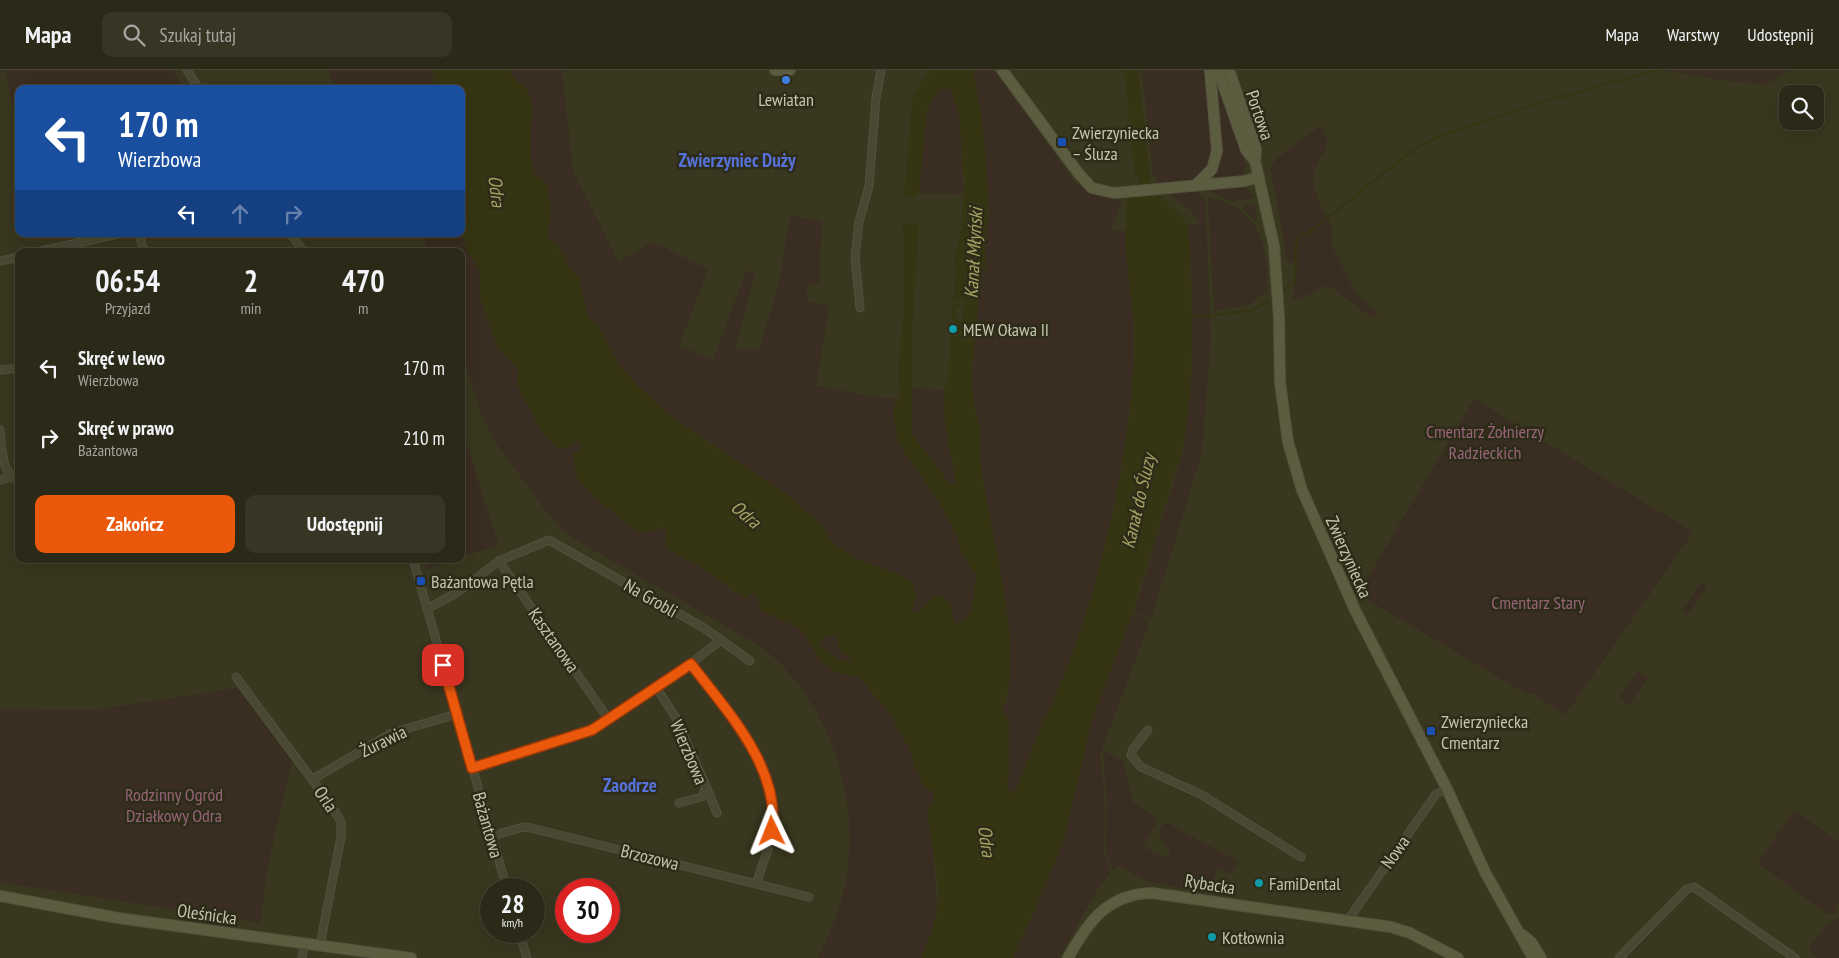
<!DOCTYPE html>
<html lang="pl">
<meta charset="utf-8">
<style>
:root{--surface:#2b2917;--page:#373524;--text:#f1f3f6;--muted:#a6a6a1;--line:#474536;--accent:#ea580c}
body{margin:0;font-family:"PT Sans Narrow",sans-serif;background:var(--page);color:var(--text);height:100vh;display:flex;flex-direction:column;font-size:19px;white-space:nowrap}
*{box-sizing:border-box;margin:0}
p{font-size:16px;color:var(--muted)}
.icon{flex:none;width:28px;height:28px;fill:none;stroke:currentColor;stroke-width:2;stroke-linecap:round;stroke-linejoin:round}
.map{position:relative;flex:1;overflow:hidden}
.panel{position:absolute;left:15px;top:178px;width:450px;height:315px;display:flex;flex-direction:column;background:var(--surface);border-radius:10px;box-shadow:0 5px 20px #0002,0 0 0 1px var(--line)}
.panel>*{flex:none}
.hud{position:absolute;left:15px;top:15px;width:450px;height:152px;border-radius:10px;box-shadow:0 5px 20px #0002,0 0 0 1px var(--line);background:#1a4fa0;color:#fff;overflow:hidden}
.controls{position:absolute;left:1779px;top:15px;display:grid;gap:10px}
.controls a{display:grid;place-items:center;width:45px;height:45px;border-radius:10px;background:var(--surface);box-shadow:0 5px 20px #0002,0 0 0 1px var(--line);font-size:25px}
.speed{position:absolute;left:480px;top:808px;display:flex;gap:10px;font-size:25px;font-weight:700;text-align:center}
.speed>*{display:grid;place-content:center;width:65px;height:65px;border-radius:50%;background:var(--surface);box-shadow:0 5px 20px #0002,0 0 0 1px var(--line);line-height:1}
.speed small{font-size:12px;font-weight:400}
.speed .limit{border:8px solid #d22;background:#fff;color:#111}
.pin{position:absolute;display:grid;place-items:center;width:42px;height:42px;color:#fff;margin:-21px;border-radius:10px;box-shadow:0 2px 8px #0006}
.me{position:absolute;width:55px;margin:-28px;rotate:358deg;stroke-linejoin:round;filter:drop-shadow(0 0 4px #0008)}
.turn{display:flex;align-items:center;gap:18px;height:105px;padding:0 20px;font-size:22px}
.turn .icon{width:65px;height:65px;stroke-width:2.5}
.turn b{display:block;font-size:35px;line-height:42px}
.lanes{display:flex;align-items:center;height:48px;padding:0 20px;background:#0003;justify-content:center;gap:25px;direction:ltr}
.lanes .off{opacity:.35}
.eta{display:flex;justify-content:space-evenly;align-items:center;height:85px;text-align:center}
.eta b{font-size:30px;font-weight:700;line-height:35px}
.primary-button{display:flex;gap:10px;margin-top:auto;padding:10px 20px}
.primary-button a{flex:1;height:58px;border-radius:10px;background:var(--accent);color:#fff;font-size:20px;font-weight:700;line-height:58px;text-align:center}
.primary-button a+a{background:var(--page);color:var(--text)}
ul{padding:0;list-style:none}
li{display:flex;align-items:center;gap:15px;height:70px;padding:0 20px}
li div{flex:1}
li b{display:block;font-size:19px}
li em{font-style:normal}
header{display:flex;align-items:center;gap:30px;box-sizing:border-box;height:70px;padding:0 25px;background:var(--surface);border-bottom:1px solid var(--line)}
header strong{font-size:24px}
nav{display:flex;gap:28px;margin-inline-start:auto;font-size:18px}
.search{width:350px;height:45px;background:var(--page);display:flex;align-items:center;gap:12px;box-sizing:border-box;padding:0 18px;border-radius:10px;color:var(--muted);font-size:19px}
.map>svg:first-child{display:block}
.green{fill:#3a2d21}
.water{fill:#363513;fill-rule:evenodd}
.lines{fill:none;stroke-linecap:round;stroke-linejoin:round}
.stream{stroke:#363513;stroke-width:2.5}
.street-casing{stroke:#53523d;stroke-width:9}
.secondary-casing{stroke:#53523d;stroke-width:12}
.street{stroke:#494833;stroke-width:7}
.secondary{stroke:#5c5c41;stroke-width:10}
.route-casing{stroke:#983908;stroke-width:12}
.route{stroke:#ea580c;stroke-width:9}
.shop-dot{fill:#3f7fe0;stroke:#2d2c19;stroke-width:2}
.transit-dot{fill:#1a4fb4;stroke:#2d2c19;stroke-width:2}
.culture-dot{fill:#0f9aa8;stroke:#2d2c19;stroke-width:2}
.labels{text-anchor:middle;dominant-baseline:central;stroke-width:5;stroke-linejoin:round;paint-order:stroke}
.poi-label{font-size:18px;fill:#c6c5ad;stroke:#2d2c19;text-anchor:start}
.street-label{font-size:18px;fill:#c6c5ad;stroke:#2d2c19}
.park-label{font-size:18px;fill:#976479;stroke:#2d2c19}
.neighbourhood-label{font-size:19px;font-weight:bold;fill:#5671d8;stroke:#2d2c19}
.water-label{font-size:19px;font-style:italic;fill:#a7a264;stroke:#2d2c19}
</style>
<header>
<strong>Mapa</strong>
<div class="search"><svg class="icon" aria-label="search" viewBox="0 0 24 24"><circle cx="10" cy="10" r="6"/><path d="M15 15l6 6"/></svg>Szukaj tutaj</div>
<nav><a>Mapa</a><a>Warstwy</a><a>Udostępnij</a></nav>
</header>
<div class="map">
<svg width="1839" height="888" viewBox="0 0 1839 888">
<rect width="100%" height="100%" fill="#39371f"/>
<!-- green -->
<g class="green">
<path d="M5 0H173L185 19H19V59Z"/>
<path d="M328 0H433V19H335Z"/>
<path d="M511 0H564L562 2 573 101 619 192 652 172 708 199 679 276 713 290 746 202 752 201 755 204 735 279H760L779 211 790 146 822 151 819 214 807 215V231L829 236 816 315 866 326 900 329 894 340 898 373 941 435 956 464 962 484 976 505 972 540 964 552 955 553 950 534 934 526 918 542 914 543 912 539 916 525 898 504 860 490 832 473 823 456 711 372 673 348 641 319 620 297 598 256 588 247 578 206C559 192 570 181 548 168L551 137 546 112C542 109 537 109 534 104 525 88 535 48 531 28 528 15 514 12 509 2Z"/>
<path d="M972 0H990L996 3 1076 114C1092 125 1104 129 1123 128L1111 160 1127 161C1124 180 1130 198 1131 217 1134 256 1135 294 1130 334 1120 417 1102 502 1074 580 1057 626 1034 670 1018 716L1013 723H1010L1006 712 1009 708V653L1002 640 1007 629 1011 603 1007 547 981 397V365L973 327 974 280 982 201H988C982 184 988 162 988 144 987 95 984 48 972 0Z"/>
<path d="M1142 0H1206C1209 28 1226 94 1196 109 1187 114 1169 113 1158 114L1156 105H1153Z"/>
<path d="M1663 0H1790L1766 15 1715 9Z"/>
<path d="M1214 1 1246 96C1243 111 1226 109 1213 110Z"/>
<path d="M946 16 952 21 960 49 963 124 919 123C922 96 918 29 946 16Z"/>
<path d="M1321 55 1326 65 1327 76 1314 100 1313 113 1318 131 1332 156 1331 174 1355 222 1378 243 1374 249 1328 215 1293 232C1292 217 1297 206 1298 191L1287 193 1284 169 1270 98 1277 88Z"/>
<path d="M1244 115 1255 127 1232 131 1207 120 1206 118Z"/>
<path d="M1194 121 1205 128 1211 266 1202 382 1151 549 1134 542 1183 381C1196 306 1194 231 1188 155L1200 154 1192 141 1168 124Z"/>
<path d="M1208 127C1260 139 1267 173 1268 220L1249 235 1214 240Z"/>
<path d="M1252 134 1255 137 1256 151 1242 138 1243 136Z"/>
<path d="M461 160 467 179 480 202V228L499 280 516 296 518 301 517 314 542 362 574 372 579 370 581 378 573 384 657 461 665 457 667 460 665 475 671 481 711 503 733 522 756 524 759 535 769 544 780 547 802 560 821 591 834 602 858 607 895 650V656L909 677 914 695 935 726 928 750 932 765 937 838 930 868 921 888H818C832 859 844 830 848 798 858 718 826 628 762 577L580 472 563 460 548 444 495 371 481 342 461 280V181H428L422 164H461Z"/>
<path d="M912 318 944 320 948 374 956 413 954 414C945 413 917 375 912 365 908 356 912 329 912 318Z"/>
<path d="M1474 329 1693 462 1565 645 1532 623 1527 624 1358 524Z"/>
<path d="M464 366 499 475 461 487V367Z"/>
<path d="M425 489H456L428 498Z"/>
<path d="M1701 513 1707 517 1687 545 1682 541Z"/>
<path d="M1132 544 1150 551 1100 684 1105 736 1104 783 1111 802 1096 821 1059 888H1013L1037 836 1092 649Z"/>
<path d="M835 564C842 575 836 576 849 586L851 593C840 590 824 582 819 572L826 567Z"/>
<path d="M1638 601 1648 608 1629 635 1619 628Z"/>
<path d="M237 618 292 691 269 790 260 853 0 812V639L95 640Z"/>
<path d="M1103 681 1123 691 1133 733 1155 747 1158 752 1143 776 1145 778 1166 788 1171 781C1163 772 1153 766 1164 754L1167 753 1238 791 1231 804 1218 798 1209 818 1203 823 1185 819V816L1181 815 1180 818 1144 810 1117 795 1113 800 1106 782 1107 735Z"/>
<path d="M1794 740 1839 772V832L1835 837 1839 840 1834 844 1826 843 1758 793Z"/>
<path d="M1839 849V888H1819L1808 880 1828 853Z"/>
</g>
<!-- water -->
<path class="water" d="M433 0H511L509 2C514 12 529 16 531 29 533 46 526 96 536 107 539 109 542 109 546 112L551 137 548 168C569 181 559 192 578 206L588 247 598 256 620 297 641 319 673 348 786 424 823 456 832 473 860 490 898 504 912 512 916 525 912 539 914 543C925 540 928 526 941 524L950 534 955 553 964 552 972 540 976 505 962 484 956 464 941 435 898 373 893 340 895 333 900 329 898 300 904 241 903 153 919 154 912 264V364L950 414 956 413 945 352 944 320 948 307 951 266H957L958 255 952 248 953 233 962 234 961 237H956V249L960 250 961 260 966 200V199L962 232 953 231 956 199 952 198 961 160 964 114 960 49 952 21 946 17 938 20 927 41 919 123 912 129 904 125 913 24 931 0H972C984 47 987 92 988 140 988 159 981 184 988 201H982C978 242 970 285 973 326 974 338 978 351 980 363 982 374 980 386 981 397 989 462 1027 580 1002 640L1009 653V708L1006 712 1010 723H1014L1018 716C1034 670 1057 626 1074 579 1108 484 1130 380 1135 279 1136 246 1128 213 1126 181 1124 163 1127 145 1127 128L1140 126 1138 108 1135 105 1124 0H1138L1152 124H1160C1165 137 1183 141 1187 156 1190 168 1189 184 1190 198 1194 257 1193 322 1182 380L1132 544 1092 649 1064 771 1013 888H921C927 872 934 857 937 840 942 807 930 772 927 739L934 734 933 722 924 717 914 695 909 677 895 656V650L873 623 858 607 834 602 821 591 802 560 761 540 756 524 752 523 745 528C731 521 722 510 709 502 695 493 677 487 665 475L667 460 665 457 645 463 635 460 595 428 577 408 573 384 581 378 579 371 574 372 573 376 559 379 542 362 521 323 517 314 518 301 516 296 499 280 480 228V202L467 179 461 160V19H433ZM836 564 840 581 849 586 851 593C840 591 824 582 819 572L826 567Z"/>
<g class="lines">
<!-- stream -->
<g class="stream">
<path d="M1281 223 1295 211 1296 173 1299 167 1311 161 1400 90 1422 75 1444 65 1557 28 1657 0"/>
<path d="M1191 247 1251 241 1274 227"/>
</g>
<!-- street casing -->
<g class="street-casing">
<g id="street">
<path d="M187 0 199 19"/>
<path d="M139 164 144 181"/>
<path d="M291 164 303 181"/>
<path d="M41 181 118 164"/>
<path d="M0 191 19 187"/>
<path d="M860 238 855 187 859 152 869 116 876 28 881 0"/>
<path d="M0 300 19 298"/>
<path d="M0 360C2 375 1 407 19 410"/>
<path d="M0 410 11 407"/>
<path d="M413 489 507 819"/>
<path d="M499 491 609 650"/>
<path d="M427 539 458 522 499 491 549 470 704 558 750 591"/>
<path d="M691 594C725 640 779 695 773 758 771 777 761 795 757 813"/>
<path d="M236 607 331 735 341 752V767L320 875"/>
<path d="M656 617 676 648 706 716 702 727 679 733"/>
<path d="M1148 660 1133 679 1131 685 1141 697 1202 725 1301 787"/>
<path d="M472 698 592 660 673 607 721 570"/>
<path d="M313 709 392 663 457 644"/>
<path d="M706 716 717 743"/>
<path d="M492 766 523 757 531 758 809 827"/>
<path d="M1348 850 1436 724 1447 719"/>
<path d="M519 861 527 888"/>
<path d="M302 888 305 872"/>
<path d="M1619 888 1687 819 1694 817 1795 888"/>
</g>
</g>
<!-- secondary casing -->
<g class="secondary-casing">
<g id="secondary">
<path d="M775 0H790"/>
<path d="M1002 0 1079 104 1092 118 1114 123 1245 111 1259 107"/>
<path d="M1218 0 1246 80 1255 91"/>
<path d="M1229 0 1256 79 1255 91 1274 176 1279 248 1280 312 1288 372 1302 420 1355 540 1447 719 1485 802 1533 888"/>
<path d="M1196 115 1212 99 1217 81 1210 0"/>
<path d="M0 826 118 848 411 888"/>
<path d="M1523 865 1532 873 1541 888"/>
<path d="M1068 888C1088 852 1107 824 1152 823L1391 857 1410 863 1458 888"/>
</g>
</g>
<!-- street -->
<use href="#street" class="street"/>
<!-- secondary -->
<use href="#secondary" class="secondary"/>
</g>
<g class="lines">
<!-- route casing -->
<g class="route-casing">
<path id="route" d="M443 595 472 698 592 660 691 594C726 640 781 698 772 761"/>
</g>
<!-- route -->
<use href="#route" class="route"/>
</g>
<!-- markers -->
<circle class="shop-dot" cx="786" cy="10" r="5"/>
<g class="transit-dot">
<rect x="1057" y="67" width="10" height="10" rx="2.5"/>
<rect x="416" y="506" width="10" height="10" rx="2.5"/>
<rect x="1426" y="656" width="10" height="10" rx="2.5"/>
</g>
<g class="culture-dot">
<circle cx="953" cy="259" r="5"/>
<circle cx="1259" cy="813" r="5"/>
<circle cx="1212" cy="867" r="5"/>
</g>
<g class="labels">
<!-- poi labels -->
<g class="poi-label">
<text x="786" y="29" text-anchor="middle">Lewiatan</text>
<text x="1072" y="62">Zwierzyniecka<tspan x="1072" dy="21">– Śluza</tspan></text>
<text x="963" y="259">MEW Oława II</text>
<text x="431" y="511">Bażantowa Pętla</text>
<text x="1441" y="651">Zwierzyniecka<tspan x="1441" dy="21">Cmentarz</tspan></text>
<text x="1269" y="813">FamiDental</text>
<text x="1222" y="867">Kotłownia</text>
</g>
<!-- street labels -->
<g class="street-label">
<text transform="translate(1260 45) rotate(71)">Portowa</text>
<text transform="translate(1349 487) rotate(66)">Zwierzyniecka</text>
<text transform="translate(651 528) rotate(30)">Na Grobli</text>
<text transform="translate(554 570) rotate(55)">Kasztanowa</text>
<text transform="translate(383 671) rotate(-26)">Żurawia</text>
<text transform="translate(689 682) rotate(67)">Wierzbowa</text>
<text transform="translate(326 729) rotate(56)">Orla</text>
<text transform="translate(488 755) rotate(74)">Bażantowa</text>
<text transform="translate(1395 782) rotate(-55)">Nowa</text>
<text transform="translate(650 787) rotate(14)">Brzozowa</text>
<text transform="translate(1210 814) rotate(9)">Rybacka</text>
<text transform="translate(207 844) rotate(8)">Oleśnicka</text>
</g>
<!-- park labels -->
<g class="park-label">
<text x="1485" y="361">Cmentarz Żołnierzy<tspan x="1485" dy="21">Radzieckich</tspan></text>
<text x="1538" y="532">Cmentarz Stary</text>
<text x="174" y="724">Rodzinny Ogród<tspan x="174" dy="21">Działkowy Odra</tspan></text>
</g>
<!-- neighbourhood labels -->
<g class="neighbourhood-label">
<text x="737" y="90">Zwierzyniec Duży</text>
<text x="630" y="715">Zaodrze</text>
</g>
<!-- water labels -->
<g class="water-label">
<text transform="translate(497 121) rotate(83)">Odra</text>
<text transform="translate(973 183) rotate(-87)">Kanał Młyński</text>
<text transform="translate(1138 431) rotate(-77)">Kanał do Śluzy</text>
<text transform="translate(746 444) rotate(40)">Odra</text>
<text transform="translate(987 771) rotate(82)">Odra</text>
</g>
</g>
</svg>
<div class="controls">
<a><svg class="icon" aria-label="search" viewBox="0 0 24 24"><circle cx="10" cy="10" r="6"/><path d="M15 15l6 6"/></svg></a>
</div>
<div class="speed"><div>28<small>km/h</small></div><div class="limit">30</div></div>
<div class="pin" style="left:443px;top:595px;background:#d93025"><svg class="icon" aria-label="arrive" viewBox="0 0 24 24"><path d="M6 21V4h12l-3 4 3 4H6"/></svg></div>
<svg class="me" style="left:772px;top:761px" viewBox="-20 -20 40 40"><path d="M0-17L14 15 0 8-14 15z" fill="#ea580c" stroke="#fff" stroke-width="4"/></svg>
<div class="hud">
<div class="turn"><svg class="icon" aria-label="left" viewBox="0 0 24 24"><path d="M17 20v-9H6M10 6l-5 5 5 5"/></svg><div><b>170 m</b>Wierzbowa</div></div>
<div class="lanes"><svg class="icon" aria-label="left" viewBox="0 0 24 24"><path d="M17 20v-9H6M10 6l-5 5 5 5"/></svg><svg class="icon off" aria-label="ahead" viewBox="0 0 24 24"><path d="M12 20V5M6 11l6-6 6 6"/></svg><svg class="icon off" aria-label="right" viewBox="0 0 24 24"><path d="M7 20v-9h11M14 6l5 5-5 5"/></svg></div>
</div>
<section class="panel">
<div class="eta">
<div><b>06:54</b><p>Przyjazd</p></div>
<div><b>2</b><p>min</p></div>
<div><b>470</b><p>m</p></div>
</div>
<ul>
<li><svg class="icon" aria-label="left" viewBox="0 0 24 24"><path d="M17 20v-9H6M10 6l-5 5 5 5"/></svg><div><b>Skręć w lewo</b><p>Wierzbowa</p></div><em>170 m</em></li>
<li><svg class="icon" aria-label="right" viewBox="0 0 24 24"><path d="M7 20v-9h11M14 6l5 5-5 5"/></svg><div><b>Skręć w prawo</b><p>Bażantowa</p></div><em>210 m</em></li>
</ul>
<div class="primary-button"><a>Zakończ</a><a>Udostępnij</a></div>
</section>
</div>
